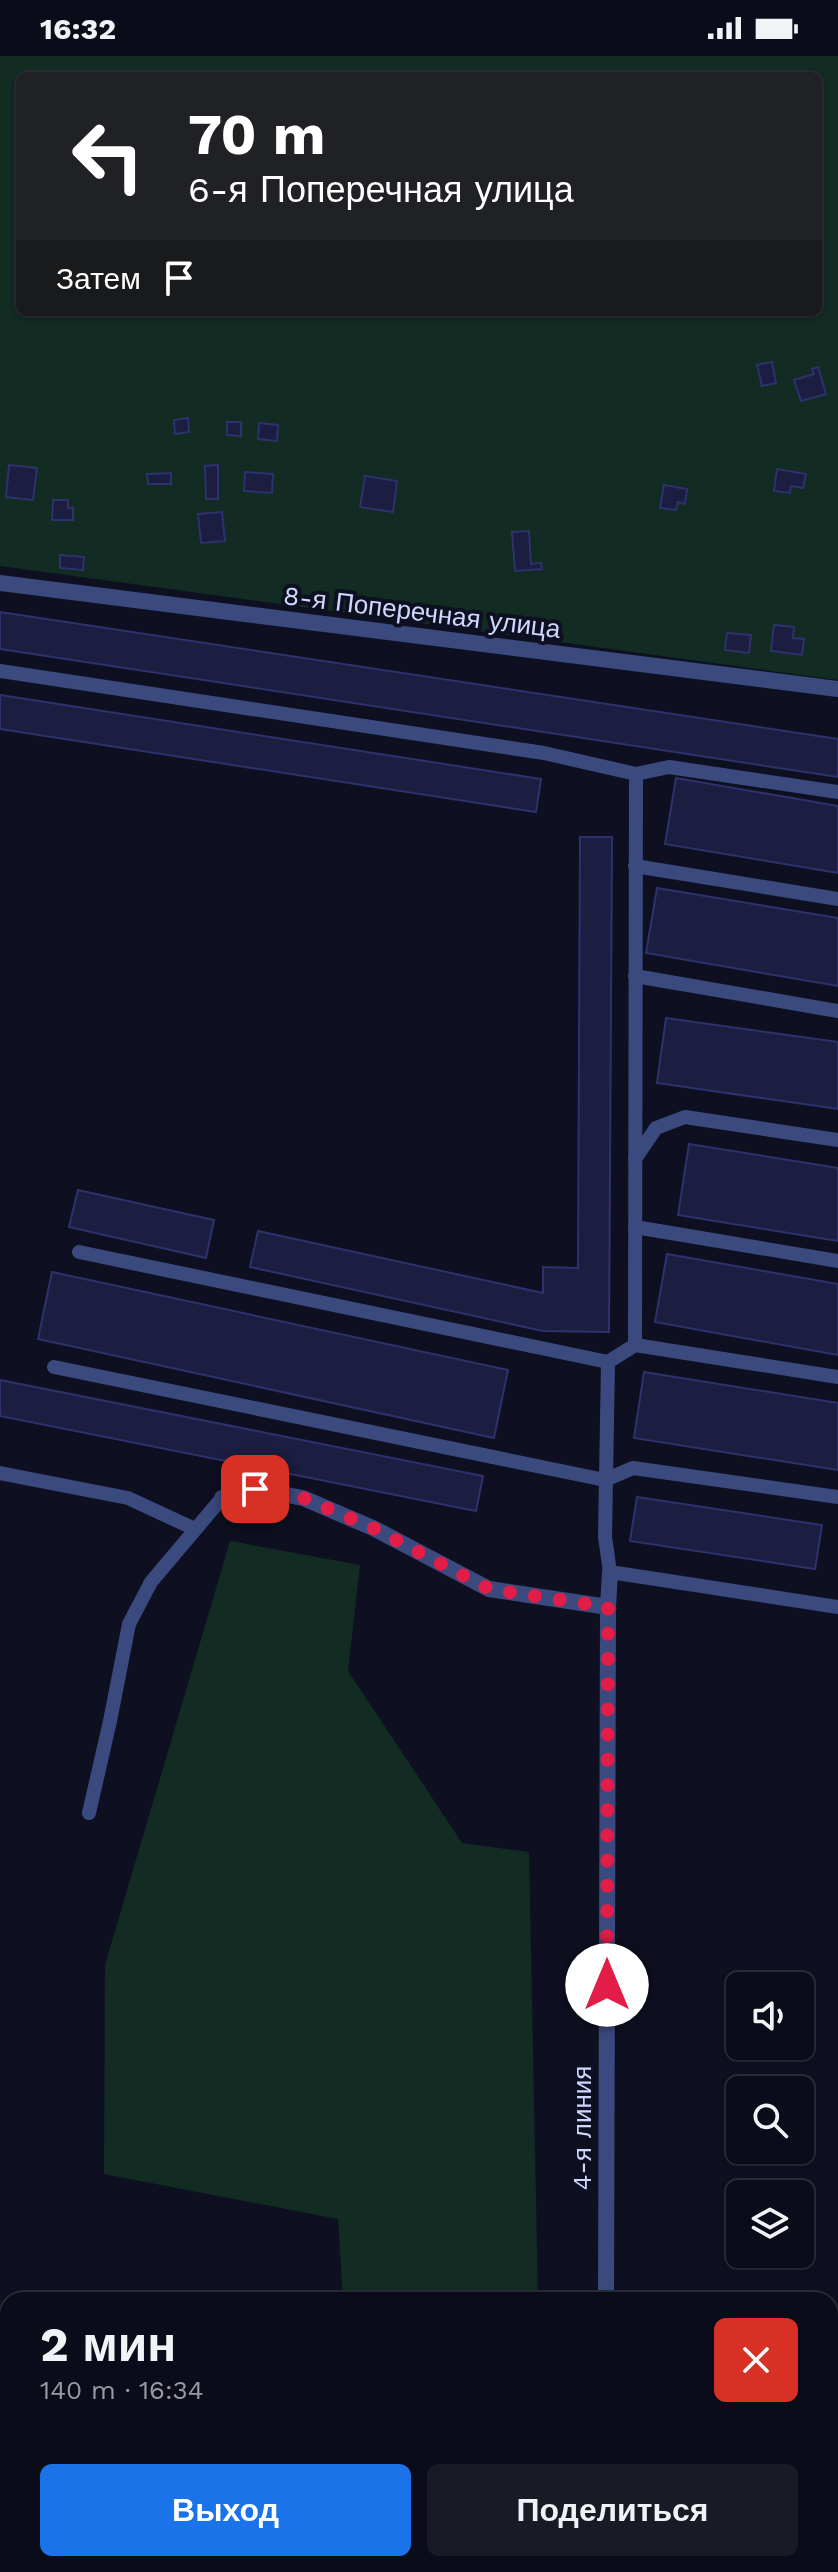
<!DOCTYPE html>
<html lang="ru">
<meta charset="utf-8">
<style>
:root{--surface:#0a0c19;--page:#181a26;--text:#f1f3f6;--muted:#999ba2;--line:#2a2c38;--accent:#1a73e8}
body{margin:0;font-family:"Work Sans",sans-serif;background:var(--page);color:var(--text);height:100vh;display:flex;flex-direction:column;font-size:30px;white-space:nowrap}
*{box-sizing:border-box;margin:0}
p{font-size:26px;color:var(--muted)}
.icon{flex:none;width:44px;height:44px;fill:none;stroke:currentColor;stroke-width:2;stroke-linecap:round;stroke-linejoin:round}
.map{position:relative;flex:1;overflow:hidden}
.side{position:absolute;left:0px;top:2236px;width:838px;height:280px;display:flex;flex-direction:column;background:var(--surface);border-radius:24px 24px 0 0;box-shadow:0 2px 6px #0004,0 0 0 2px var(--line)}
.side>*{flex:none}
.top-card{position:absolute;left:16px;top:16px;width:806px;height:244px;border-radius:12px;box-shadow:0 2px 6px #0004,0 0 0 2px var(--line);background:#202124;color:#fff;overflow:hidden}
.controls{position:absolute;left:726px;top:1916px;display:grid;gap:16px}
.controls a{display:grid;place-items:center;width:88px;height:88px;border-radius:12px;background:var(--surface);box-shadow:0 2px 6px #0004,0 0 0 2px var(--line);font-size:40px}
.pin{position:absolute;display:grid;place-items:center;width:68px;height:68px;color:#fff;margin:-34px;border-radius:16px;box-shadow:0 4px 12px #0006}
.me{position:absolute;width:88px;margin:-44px;rotate:0deg;stroke-linejoin:round;filter:drop-shadow(0 0 6px #0008)}
.turn{display:flex;align-items:center;gap:28px;height:168px;padding:0 40px;font-size:36px}
.turn .icon{width:104px;height:104px;stroke-width:2.5}
.turn b{display:block;font-size:56px;line-height:68px}
.then{display:flex;align-items:center;height:76px;padding:0 40px;background:#0003;gap:16px;font-size:30px}
.round{display:grid;place-items:center;flex:none;width:84px;height:84px;border-radius:12px;background:var(--page)}
.overview{display:flex;align-items:center;justify-content:space-between;height:136px;padding:0 40px}
h1{font-size:48px;font-weight:700;line-height:60px}
.primary-button{display:flex;gap:16px;margin-top:auto;padding:16px 40px}
.primary-button a{flex:1;height:92px;border-radius:12px;background:var(--accent);color:#fff;font-size:32px;font-weight:700;line-height:92px;text-align:center}
.primary-button a+a{background:var(--page);color:var(--text)}
.status{display:flex;justify-content:space-between;align-items:center;height:56px;padding:0 40px;background:var(--surface);direction:ltr}
.status svg{height:22px;fill:currentColor}
.map>svg:first-child{display:block}
.green{fill:#122b23;fill-rule:evenodd}
.building{fill:#1b1d41;stroke:#2e326c;stroke-width:2}
.lines{fill:none;stroke-linecap:round;stroke-linejoin:round}
.lane{stroke:#3b4a7e;stroke-width:14}
.street{stroke:#3b4a7e;stroke-width:16}
.route{stroke:#e11d48;stroke-width:14;stroke-dasharray:0 25.2}
.labels{text-anchor:middle;dominant-baseline:central;stroke-width:8;stroke-linejoin:round;paint-order:stroke}
.street-label{font-size:26px;fill:#d0d7fd;stroke:#0e1021}
</style>
<div class="status"><b>16:32</b><svg viewBox="0 0 49 12"><path d="M0 12V9h3v3zM5 12V6h3v6zM10 12V3h3v9zM15 12V0h3v12zM26 1h20v11H26zM47 4h2v5h-2z"/></svg></div>
<div class="map">
<svg width="838" height="2516" viewBox="0 0 838 2516">
<rect width="100%" height="100%" fill="#0e1021"/>
<!-- green -->
<g class="green">
<path d="M0 0H838V624L0 510ZM20 20H818V256H20Z"/>
<path d="M230 1485 360 1509 348 1615 462 1787 529 1796 538 2244H343L338 2163 104 2118 105 1909Z"/>
<path d="M355 2508H543L544 2516H356Z"/>
</g>
<!-- building -->
<g class="building">
<path d="M772 306 776 327 762 330 757 309Z"/>
<path d="M818 311 826 338 801 345 794 324 814 318 812 313Z"/>
<path d="M188 362 189 376 175 378 174 364Z"/>
<path d="M227 366H241V380L227 379Z"/>
<path d="M259 367 278 369 277 385 258 383Z"/>
<path d="M9 409 37 412 33 444 6 441Z"/>
<path d="M218 409V443H206L205 410Z"/>
<path d="M777 413 806 418 803 432 791 430 790 437 774 435Z"/>
<path d="M245 416 273 418 272 437 244 435Z"/>
<path d="M171 417V428H148L147 418Z"/>
<path d="M365 420 397 425 393 456 360 451Z"/>
<path d="M664 429 687 433 685 448 678 446 676 454 660 452Z"/>
<path d="M53 444H68V452H73V464H52Z"/>
<path d="M222 456 225 485 201 487 198 458Z"/>
<path d="M529 475 531 508 541 507 542 513 515 515 512 476Z"/>
<path d="M60 499 84 501 83 514 60 512Z"/>
<path d="M0 556 838 683V721L0 593Z"/>
<path d="M774 569 794 571 793 582 804 583 802 599 771 595Z"/>
<path d="M727 577 751 579 749 597 725 594Z"/>
<path d="M0 639 541 723 536 756 0 673Z"/>
<path d="M676 722 838 750V817L665 788Z"/>
<path d="M580 781H612L609 1276 543 1275 250 1211 258 1175 543 1237V1211L578 1212Z"/>
<path d="M657 832 838 862V930L646 897Z"/>
<path d="M666 962 838 986V1053L657 1027Z"/>
<path d="M689 1088 838 1112V1185L678 1159Z"/>
<path d="M78 1134 214 1164 206 1202 69 1171Z"/>
<path d="M667 1198 838 1228V1299L655 1266Z"/>
<path d="M52 1216 508 1314 494 1382 38 1283Z"/>
<path d="M644 1316 838 1347V1414L634 1382Z"/>
<path d="M0 1324 483 1420 476 1455 0 1360Z"/>
<path d="M637 1441 822 1469 815 1513 630 1485Z"/>
</g>
<g class="lines">
<!-- lane -->
<g class="lane">
<path d="M0 615 544 697 636 718 669 711 838 736"/>
<path d="M636 718 635 1289 608 1306 605 1481 610 1516 838 1551"/>
<path d="M635 810 838 843"/>
<path d="M635 920 838 955"/>
<path d="M635 1103 656 1072 685 1061 838 1084"/>
<path d="M635 1171 838 1205"/>
<path d="M79 1196 608 1306"/>
<path d="M635 1289 838 1321"/>
<path d="M54 1311 605 1424 633 1412 838 1441"/>
<path d="M0 1417 128 1442 195 1473"/>
<path d="M89 1757 110 1665 129 1568 151 1526 222 1442"/>
</g>
<!-- street -->
<g class="street">
<path d="M0 527 838 633"/>
<path d="M222 1442 255 1433 303 1442 373 1472 489 1533 608 1551"/>
<path d="M606 2244 608 1551 610 1516"/>
<path d="M119 2508 120 2516"/>
<path d="M605 2516V2508"/>
</g>
</g>
<g class="lines">
<!-- route -->
<path class="route" d="M255 1433 303 1442 373 1472 489 1533 608 1551 607 1929"/>
</g>
<g class="labels">
<!-- street labels -->
<g class="street-label">
<text transform="translate(422 556) rotate(7)">8-я Поперечная улица</text>
<text transform="translate(582 2072) rotate(-90)">4-я линия</text>
</g>
</g>
</svg>
<div class="controls">
<a><svg class="icon" aria-label="sound" viewBox="0 0 24 24"><path d="M4 9h4l5-4v14l-5-4H4zM17 9q2 3 0 6"/></svg></a>
<a><svg class="icon" aria-label="search" viewBox="0 0 24 24"><circle cx="10" cy="10" r="6"/><path d="M15 15l6 6"/></svg></a>
<a><svg class="icon" aria-label="layers" viewBox="0 0 24 24"><path d="M12 4l9 5-9 5-9-5zM3 14l9 5 9-5"/></svg></a>
</div>
<div class="pin" style="left:255px;top:1433px;background:#d93025"><svg class="icon" aria-label="arrive" viewBox="0 0 24 24"><path d="M6 21V4h12l-3 4 3 4H6"/></svg></div>
<svg class="me" style="left:607px;top:1929px" viewBox="-20 -20 40 40"><circle r="19" fill="#fff"/><path d="M0-13L10 11 0 6-10 11z" fill="#e11d48"/></svg>
<div class="top-card">
<div class="turn"><svg class="icon" aria-label="left" viewBox="0 0 24 24"><path d="M17 20v-9H6M10 6l-5 5 5 5"/></svg><div><b>70 m</b>6-я Поперечная улица</div></div>
<div class="then">Затем<svg class="icon" aria-label="arrive" viewBox="0 0 24 24"><path d="M6 21V4h12l-3 4 3 4H6"/></svg></div>
</div>
<section class="side">
<div class="overview"><div><h1>2 мин</h1><p>140 m · 16:34</p></div><a class="round" style="background:#d93025;color:#fff"><svg class="icon" aria-label="close" viewBox="0 0 24 24"><path d="M6 6l12 12M18 6L6 18"/></svg></a></div>
<div class="primary-button"><a>Выход</a><a>Поделиться</a></div>
</section>
</div>
